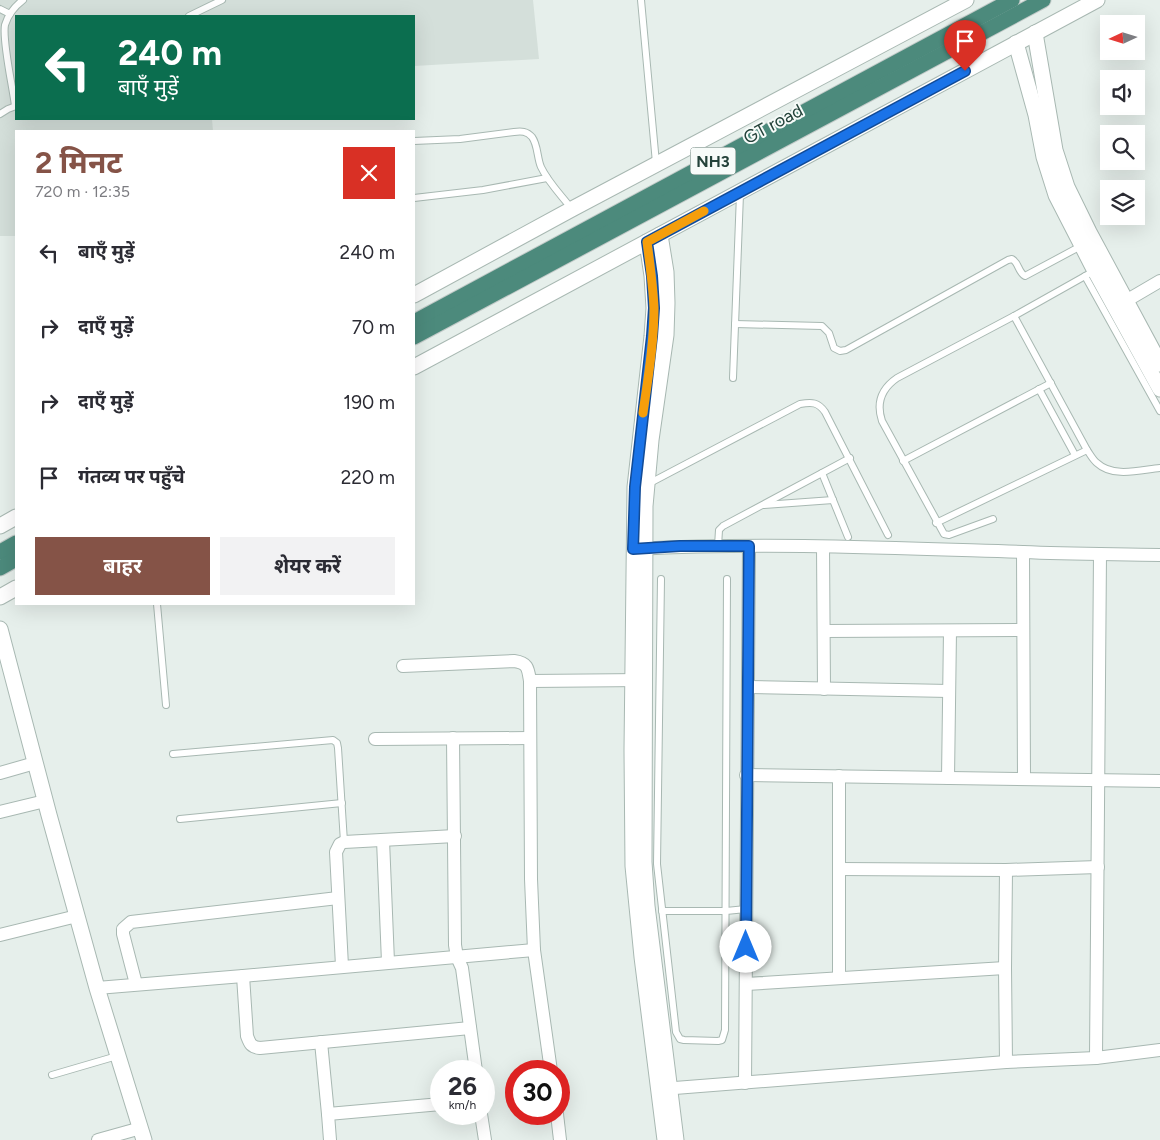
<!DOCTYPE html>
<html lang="hi">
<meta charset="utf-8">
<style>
:root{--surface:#fff;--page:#f2f2f3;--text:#2b2b33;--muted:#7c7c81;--accent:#855347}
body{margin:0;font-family:Figtree,"Noto Sans Devanagari",sans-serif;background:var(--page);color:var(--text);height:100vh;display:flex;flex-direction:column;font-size:19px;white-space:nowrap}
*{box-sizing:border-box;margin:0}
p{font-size:16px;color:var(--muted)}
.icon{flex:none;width:28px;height:28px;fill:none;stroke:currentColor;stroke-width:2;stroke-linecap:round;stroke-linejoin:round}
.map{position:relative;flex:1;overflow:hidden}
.sheet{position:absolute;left:15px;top:130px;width:400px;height:475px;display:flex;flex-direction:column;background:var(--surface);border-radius:0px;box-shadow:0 5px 20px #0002}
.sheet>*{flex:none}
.hud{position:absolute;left:15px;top:15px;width:400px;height:105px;border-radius:0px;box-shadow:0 5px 20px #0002;background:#0b6e4f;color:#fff;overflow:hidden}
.needle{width:32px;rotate:266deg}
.controls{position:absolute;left:1100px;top:15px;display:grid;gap:10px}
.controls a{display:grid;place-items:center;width:45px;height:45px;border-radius:0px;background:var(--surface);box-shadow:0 5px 20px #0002;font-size:25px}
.speed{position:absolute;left:430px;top:1060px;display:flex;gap:10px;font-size:25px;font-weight:700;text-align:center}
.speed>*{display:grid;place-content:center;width:65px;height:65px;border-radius:50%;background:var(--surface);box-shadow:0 5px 20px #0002;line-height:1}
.speed small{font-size:12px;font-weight:400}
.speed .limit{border:8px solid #d22;background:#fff;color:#111}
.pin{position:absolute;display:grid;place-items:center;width:42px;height:42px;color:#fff;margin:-51px -21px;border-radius:50% 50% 50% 0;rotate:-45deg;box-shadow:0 0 5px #0007}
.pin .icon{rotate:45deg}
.me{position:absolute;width:55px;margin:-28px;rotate:0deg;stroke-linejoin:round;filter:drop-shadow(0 0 4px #0008)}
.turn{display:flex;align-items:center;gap:18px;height:105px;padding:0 20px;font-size:22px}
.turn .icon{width:65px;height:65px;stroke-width:2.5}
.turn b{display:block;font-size:35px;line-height:42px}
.round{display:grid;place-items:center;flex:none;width:52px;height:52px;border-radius:0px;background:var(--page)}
.headline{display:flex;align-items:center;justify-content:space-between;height:85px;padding:0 20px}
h1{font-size:30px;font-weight:700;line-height:38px;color:var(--accent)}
.action{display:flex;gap:10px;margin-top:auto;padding:10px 20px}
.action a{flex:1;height:58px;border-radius:0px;background:var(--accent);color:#fff;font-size:20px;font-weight:700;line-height:58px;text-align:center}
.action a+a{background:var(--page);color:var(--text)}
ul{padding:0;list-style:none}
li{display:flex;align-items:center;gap:15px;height:75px;padding:0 20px}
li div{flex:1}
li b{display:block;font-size:19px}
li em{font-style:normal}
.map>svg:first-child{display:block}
.built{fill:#d4dfda}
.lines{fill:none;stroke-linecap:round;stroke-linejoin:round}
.service-casing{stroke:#a8b8b2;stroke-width:8}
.minor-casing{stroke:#a8b8b2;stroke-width:14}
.tertiary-casing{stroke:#a8b8b2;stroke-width:17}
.trunk-casing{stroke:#c2cac8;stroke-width:17}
.service{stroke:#fff;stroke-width:6}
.minor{stroke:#fff;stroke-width:12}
.tertiary{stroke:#fff;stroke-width:15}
.trunk{stroke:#4c8a7c;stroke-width:15}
.route-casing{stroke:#114b97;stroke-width:12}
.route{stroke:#1a73e8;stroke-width:9}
.slow{stroke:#f59e0b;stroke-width:9}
.labels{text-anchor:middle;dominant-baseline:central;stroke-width:4;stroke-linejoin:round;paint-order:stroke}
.shield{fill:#f7fbf9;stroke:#637a73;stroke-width:1}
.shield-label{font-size:16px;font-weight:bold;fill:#24423a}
.street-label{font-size:18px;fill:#24423a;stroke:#f7fbf9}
</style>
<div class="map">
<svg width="1160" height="1140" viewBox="0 0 1160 1140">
<rect width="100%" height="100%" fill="#e6efeb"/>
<!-- built -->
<path class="built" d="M0 0H533L539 59 414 66V16H16V119H212L213 131H16V236H0Z"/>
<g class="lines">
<!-- service casing -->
<g class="service-casing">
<g id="service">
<path d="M641 0 656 163"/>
<path d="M0 9 10 14"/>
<path d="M189 16 222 0"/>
<path d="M15 106C13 88 2 41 5 25 8 15 15 6 23 0"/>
<path d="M0 114 8 109 16 106"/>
<path d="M414 141 460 139 514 132C521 131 527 131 532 137 538 145 537 158 541 167 548 182 561 195 571 208"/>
<path d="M414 198 483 190 547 178"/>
<path d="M1085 276 1160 411"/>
<path d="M735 324 822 326 829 333 834 348 840 351 846 350 1008 260 1012 259C1019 263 1018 272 1025 276L1081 246"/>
<path d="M733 378 740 194"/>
<path d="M1039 389 1075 455"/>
<path d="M1087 450C1090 454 1093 460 1097 463 1113 478 1140 470 1160 468"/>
<path d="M903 461 1051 383"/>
<path d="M822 473 848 537"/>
<path d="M648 484 800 404C812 402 818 402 825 412L888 535"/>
<path d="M764 505 833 500"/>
<path d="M993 519 949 535 944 534 882 421C876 403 881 389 897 378L1014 316 1094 271"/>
<path d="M936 523 1087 450 1014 316"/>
<path d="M718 546 719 530 723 526 850 458"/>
<path d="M661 579 657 864 676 1032 680 1039 684 1040 718 1041 722 1040 725 1030 727 579"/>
<path d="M157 604 166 705"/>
<path d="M173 754 333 740 337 743 338 748 344 842"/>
<path d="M180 819 342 803"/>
<path d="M662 911H726L746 909"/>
<path d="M52 1075 117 1056"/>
</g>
</g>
<!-- minor casing -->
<g class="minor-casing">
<g id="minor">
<path d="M1119 305 1160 281"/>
<path d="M823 547 824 689"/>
<path d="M636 549C765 542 894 548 1023 552 1069 554 1114 554 1160 555"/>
<path d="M1023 552 1024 779"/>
<path d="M824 631 1023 630"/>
<path d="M403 666 514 661C528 663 528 668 530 681L531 879 534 950 551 1071"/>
<path d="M530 681 643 680"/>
<path d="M748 687 949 691"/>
<path d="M453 738 455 945 457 957 462 968 476 1071"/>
<path d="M375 739 529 738"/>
<path d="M0 773 35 763"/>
<path d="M746 775 1160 781"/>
<path d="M948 778 950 631"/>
<path d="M0 812 45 801"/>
<path d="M383 840 388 962"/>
<path d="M839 869 1006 870 1098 867"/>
<path d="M0 935 77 916"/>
<path d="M342 966 336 852 340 844 344 842 455 836"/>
<path d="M243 976 247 1036C250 1044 251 1047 260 1048L470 1028"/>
<path d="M839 978V776"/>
<path d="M136 984 123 934V929L131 922 338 898"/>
<path d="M746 984 1005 968"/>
<path d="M97 988 243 976 534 950"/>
<path d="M321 1042 328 1114"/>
<path d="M1096 1058 1100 554"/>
<path d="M1006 1062 1005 968 1006 870"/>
<path d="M745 1083 749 546"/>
<path d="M662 1089 1006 1062 1096 1058 1160 1050"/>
<path d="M481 1114 485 1140"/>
<path d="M557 1114 560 1140"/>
<path d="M98 1140 141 1128"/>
<path d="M330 1140 328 1114 441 1104"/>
</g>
</g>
<!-- tertiary casing -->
<g class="tertiary-casing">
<g id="tertiary">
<path d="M1035 33 1055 150 1067 187 1089 232 1160 364"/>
<path d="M1016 43 1036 115 1044 157 1056 195 1095 271 1160 389"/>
<path d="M660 235 666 272 667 303 666 335 651 440 645 506 644 862 647 906 676 1140"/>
<path d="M647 242 652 276 654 308 652 336 635 487 632 750 633 866 642 957 665 1140"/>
<path d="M414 295 572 209 966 0"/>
<path d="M414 367 1097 0"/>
<path d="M0 526 16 517"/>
<path d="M0 597 16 588"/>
<path d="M0 629 49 815 97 988 144 1140"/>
</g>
</g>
<!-- trunk casing -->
<g class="trunk-casing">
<g id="trunk">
<path d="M414 322 1012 0"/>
<path d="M414 337 1043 0"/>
<path d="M0 552 16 543"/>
<path d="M0 568 16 559"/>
</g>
</g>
<!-- service -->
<use href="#service" class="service"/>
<!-- minor -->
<use href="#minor" class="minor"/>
<!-- tertiary -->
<use href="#tertiary" class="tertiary"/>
<!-- trunk -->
<use href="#trunk" class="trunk"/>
</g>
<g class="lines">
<!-- route casing -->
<g class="route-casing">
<path id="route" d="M746 947 749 546H680L633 549 635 487 652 336 654 308 652 276 647 242 965 71"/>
</g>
<!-- route -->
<use href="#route" class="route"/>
<!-- slow -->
<path class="slow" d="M643 413C648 378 654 343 654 308 653 286 650 264 647 242L704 211"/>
</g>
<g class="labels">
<!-- shield labels -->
<rect class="shield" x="690.5" y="147.5" width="45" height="27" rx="4"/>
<g class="shield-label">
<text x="713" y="161">NH3</text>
</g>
<!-- street labels -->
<g class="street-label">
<text transform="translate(773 124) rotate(-28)">GT road</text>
</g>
</g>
</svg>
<div class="controls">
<a><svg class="needle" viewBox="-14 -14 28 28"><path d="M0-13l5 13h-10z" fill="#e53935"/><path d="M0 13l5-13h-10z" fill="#7c7c81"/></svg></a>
<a><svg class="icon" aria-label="sound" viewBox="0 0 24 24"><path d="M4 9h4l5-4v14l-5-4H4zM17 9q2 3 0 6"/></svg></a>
<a><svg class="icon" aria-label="search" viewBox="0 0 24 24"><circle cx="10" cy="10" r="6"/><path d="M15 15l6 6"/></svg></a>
<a><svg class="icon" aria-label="layers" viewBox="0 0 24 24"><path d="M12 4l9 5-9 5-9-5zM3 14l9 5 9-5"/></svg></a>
</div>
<div class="speed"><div>26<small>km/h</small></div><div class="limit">30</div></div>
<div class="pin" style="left:965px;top:71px;background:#d93025"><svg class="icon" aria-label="arrive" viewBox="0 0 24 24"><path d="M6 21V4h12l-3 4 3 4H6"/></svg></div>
<svg class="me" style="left:746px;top:947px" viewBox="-20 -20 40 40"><circle r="19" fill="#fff"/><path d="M0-13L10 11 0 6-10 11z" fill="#1a73e8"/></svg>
<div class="hud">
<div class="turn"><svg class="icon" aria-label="left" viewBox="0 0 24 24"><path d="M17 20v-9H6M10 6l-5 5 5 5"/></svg><div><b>240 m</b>बाएँ मुड़ें</div></div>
</div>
<section class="sheet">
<div class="headline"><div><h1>2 मिनट</h1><p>720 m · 12:35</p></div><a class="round" style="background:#d93025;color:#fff"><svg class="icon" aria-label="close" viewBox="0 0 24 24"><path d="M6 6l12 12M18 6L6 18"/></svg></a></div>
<ul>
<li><svg class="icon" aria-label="left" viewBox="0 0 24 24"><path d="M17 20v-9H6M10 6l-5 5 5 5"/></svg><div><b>बाएँ मुड़ें</b></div><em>240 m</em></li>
<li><svg class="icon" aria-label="right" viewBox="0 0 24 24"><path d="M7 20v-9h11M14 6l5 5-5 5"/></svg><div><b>दाएँ मुड़ें</b></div><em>70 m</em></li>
<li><svg class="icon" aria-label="right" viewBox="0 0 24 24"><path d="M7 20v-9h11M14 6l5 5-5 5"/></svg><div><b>दाएँ मुड़ें</b></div><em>190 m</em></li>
<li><svg class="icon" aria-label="arrive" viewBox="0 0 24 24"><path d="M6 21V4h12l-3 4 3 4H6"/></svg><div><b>गंतव्य पर पहुँचे</b></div><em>220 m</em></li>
</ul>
<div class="action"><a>बाहर</a><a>शेयर करें</a></div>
</section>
</div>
